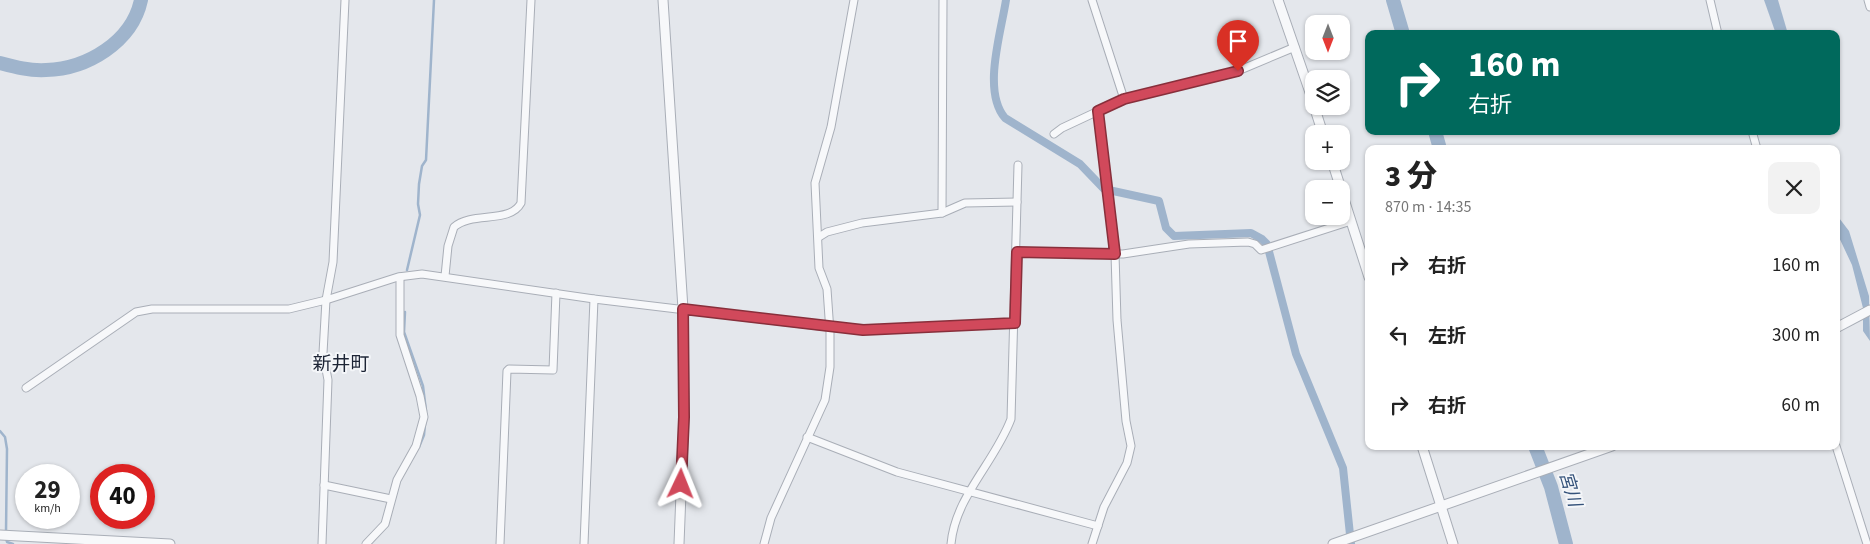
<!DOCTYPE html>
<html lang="ja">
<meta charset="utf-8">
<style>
:root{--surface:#fff;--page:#f2f2f2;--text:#222;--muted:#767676}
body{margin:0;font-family:"Source Sans 3","Noto Sans JP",sans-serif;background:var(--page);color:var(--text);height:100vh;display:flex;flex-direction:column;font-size:19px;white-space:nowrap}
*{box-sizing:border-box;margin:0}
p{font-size:16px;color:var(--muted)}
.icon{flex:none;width:28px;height:28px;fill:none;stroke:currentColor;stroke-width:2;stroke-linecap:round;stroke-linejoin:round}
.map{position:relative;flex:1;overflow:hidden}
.details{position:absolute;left:1365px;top:145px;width:475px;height:305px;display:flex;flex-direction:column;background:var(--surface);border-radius:10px;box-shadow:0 1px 4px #0004}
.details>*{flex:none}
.top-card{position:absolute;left:1365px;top:30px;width:475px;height:105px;border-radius:10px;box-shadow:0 1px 4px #0004;background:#00695c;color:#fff;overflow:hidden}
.needle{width:32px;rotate:180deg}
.tools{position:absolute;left:1305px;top:15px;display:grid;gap:10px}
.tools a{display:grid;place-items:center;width:45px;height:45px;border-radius:10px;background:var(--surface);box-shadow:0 1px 4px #0004;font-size:25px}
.speed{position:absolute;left:15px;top:464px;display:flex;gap:10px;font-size:25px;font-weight:700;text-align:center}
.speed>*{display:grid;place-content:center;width:65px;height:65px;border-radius:50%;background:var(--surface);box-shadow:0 1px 4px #0004;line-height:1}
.speed small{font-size:12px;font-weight:400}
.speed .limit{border:8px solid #d22;background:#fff;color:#111}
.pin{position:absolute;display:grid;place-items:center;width:42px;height:42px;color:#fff;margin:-51px -21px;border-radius:50% 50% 50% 0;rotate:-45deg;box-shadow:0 0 5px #0007}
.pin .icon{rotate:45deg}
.me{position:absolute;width:55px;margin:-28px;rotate:2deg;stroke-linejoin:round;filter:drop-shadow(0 0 4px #0008)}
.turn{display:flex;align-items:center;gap:18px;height:105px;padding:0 20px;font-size:22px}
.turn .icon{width:65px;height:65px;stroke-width:2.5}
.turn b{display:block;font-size:35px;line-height:42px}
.round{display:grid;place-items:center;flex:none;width:52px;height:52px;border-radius:10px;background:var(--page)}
.headline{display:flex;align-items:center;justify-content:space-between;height:85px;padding:0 20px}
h1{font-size:30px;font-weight:800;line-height:38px}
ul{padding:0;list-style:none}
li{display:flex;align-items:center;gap:15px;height:70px;padding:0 20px}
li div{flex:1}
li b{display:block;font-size:19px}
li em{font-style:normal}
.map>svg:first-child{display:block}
.water{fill:#9fb4cc}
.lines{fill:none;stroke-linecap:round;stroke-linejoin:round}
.stream{stroke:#9fb4cc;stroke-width:2.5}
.canal{stroke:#9fb4cc;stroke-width:8}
.river{stroke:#9fb4cc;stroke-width:14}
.minor-casing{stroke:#a9aeb7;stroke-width:9}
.tertiary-casing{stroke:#a9aeb7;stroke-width:11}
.minor{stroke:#f7f8fa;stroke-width:7}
.tertiary{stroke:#f7f8fa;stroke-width:9}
.route-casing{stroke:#882f3b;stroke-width:12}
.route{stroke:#d1495b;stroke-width:9}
.labels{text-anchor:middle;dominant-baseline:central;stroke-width:4;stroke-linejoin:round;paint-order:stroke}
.water-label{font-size:18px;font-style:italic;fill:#34527a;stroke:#f4f6f9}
.quarter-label{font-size:19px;fill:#1d2536;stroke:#f4f6f9}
</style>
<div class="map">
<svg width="1870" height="544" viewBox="0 0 1870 544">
<rect width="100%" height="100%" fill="#e4e7ec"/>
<!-- water -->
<g class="water">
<path d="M1764 0H1778L1788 34H1776Z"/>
<path d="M1836 214 1849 231 1869 296 1870 341 1863 331V308L1852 265 1836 231Z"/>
</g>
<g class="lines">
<!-- stream -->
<g class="stream">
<path d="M407 270 420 215 418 204 419 184 422 166 426 160 434 0"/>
<path d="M405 312 404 332 423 386 426 411"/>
<path d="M0 431 5 437 7 449 6 532"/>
<path d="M419 447 424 435 425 424"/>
<path d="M6 538 7 542 13 544"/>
</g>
<!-- canal -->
<path class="canal" d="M1006 0C1001 33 982 91 1005 118L1080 164 1104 189 1159 201 1166 228 1174 236 1251 233 1262 239 1267 244 1296 354 1343 468 1351 544"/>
<!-- river -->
<g class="river">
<path d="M1393 0 1403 34"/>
<path d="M0 63C15 67 30 71 46 70 87 69 132 42 141 0"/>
<path d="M1435 131 1440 149"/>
<path d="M1535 446 1551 487 1566 544"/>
</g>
<!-- minor casing -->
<g class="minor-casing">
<g id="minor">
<path d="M1092 0 1124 99"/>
<path d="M1710 0 1718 34"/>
<path d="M1868 0 1870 7"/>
<path d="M1752 131 1757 149"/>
<path d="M1054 134 1062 128 1124 99 1233 73 1295 47"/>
<path d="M942 213 943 0"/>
<path d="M819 237 827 232 862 223 942 213 965 203 1017 202"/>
<path d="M1017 252 1123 254 1189 244 1248 242 1255 244 1261 250 1351 221"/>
<path d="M445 276 448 246 454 227C472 211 510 224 521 203L531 0"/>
<path d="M26 388 136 312 152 309H289L326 300 398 277 422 274 594 299 836 328 896 329 1015 323"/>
<path d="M807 437 897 472 1098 526"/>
<path d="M1836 446 1867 544"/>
<path d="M324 485 391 499"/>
<path d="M322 544 328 380 323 353 326 300 333 262 345 0"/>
<path d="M366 544 385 524 397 480 416 446 424 417 420 396 400 335V277"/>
<path d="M500 544 507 371 509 369 553 370 556 293"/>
<path d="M584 544 594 299"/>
<path d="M764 544 771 518 825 400 830 367V332L827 289 819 268 815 183 831 127 854 0"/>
<path d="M951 544C955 497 995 462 1011 419L1018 165"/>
<path d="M1092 544 1104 507 1127 463 1131 446 1126 421 1117 320 1115 254 1098 111"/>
</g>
</g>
<!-- tertiary casing -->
<g class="tertiary-casing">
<g id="tertiary">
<path d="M663 0 683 309 684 417 679 544"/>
<path d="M1278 0 1314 104"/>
<path d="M1314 106 1323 134"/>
<path d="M1332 161 1341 189"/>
<path d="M1341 190 1369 277"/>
<path d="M1836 328 1870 310"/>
<path d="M1422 446 1453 544"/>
<path d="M0 535 170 544"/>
<path d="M1333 544 1612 446"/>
</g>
</g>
<!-- minor -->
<use href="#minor" class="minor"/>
<!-- tertiary -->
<use href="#tertiary" class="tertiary"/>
</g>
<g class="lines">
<!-- route casing -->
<g class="route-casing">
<path id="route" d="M681 484 684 417 683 309 863 330 1015 323 1017 252 1115 254 1098 111 1124 99 1238 71"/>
</g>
<!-- route -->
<use href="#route" class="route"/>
</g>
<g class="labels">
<!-- water labels -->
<g class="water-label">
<text transform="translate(1570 489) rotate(73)">宮川</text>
</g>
<!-- quarter labels -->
<g class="quarter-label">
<text x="341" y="364">新井町</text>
</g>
</g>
</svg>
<div class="tools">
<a><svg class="needle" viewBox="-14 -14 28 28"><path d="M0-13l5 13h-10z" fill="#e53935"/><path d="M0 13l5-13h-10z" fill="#767676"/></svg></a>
<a><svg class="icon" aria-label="layers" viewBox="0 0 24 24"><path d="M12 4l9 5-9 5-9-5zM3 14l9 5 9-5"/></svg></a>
<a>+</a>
<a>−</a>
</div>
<div class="speed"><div>29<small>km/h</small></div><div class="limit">40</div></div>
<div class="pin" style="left:1238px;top:71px;background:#d93025"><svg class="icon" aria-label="arrive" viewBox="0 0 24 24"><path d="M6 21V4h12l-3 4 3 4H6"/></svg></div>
<svg class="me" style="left:681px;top:484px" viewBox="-20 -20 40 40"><path d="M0-17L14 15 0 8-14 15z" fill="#d1495b" stroke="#fff" stroke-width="4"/></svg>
<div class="top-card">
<div class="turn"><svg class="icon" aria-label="right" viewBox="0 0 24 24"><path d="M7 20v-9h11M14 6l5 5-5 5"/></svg><div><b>160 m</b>右折</div></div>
</div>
<section class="details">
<div class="headline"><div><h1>3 分</h1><p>870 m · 14:35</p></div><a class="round"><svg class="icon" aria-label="close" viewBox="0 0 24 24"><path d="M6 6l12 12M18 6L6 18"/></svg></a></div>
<ul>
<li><svg class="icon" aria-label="right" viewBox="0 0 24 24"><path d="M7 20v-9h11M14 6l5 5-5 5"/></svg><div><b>右折</b></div><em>160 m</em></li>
<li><svg class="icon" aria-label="left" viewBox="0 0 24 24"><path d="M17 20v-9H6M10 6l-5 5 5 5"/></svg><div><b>左折</b></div><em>300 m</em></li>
<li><svg class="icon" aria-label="right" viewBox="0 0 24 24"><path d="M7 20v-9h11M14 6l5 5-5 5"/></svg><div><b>右折</b></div><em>60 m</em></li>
</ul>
</section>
</div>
